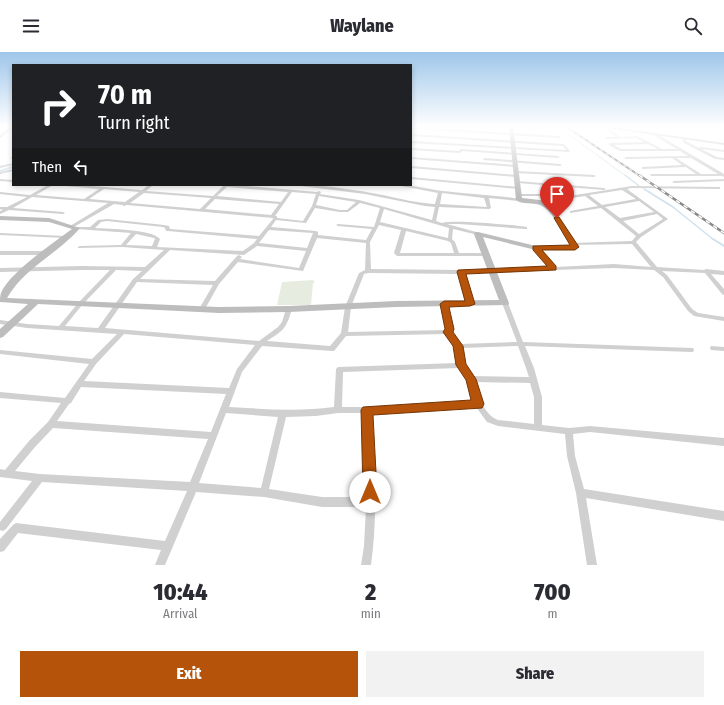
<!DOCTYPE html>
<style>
:root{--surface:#fff;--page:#f2f2f3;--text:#2b2b33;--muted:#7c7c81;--accent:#b45309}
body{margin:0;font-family:"Fira Sans Condensed",sans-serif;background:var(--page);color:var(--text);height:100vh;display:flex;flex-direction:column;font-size:15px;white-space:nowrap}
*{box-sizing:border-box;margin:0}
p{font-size:13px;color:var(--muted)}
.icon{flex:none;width:22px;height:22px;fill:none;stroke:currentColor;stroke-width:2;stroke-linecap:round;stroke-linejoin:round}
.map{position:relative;height:513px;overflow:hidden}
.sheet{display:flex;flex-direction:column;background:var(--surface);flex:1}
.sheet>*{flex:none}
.hud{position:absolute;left:12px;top:12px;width:400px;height:122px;border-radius:0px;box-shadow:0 2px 6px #0003;background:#202124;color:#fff;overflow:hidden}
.pin{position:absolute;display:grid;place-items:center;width:34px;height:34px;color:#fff;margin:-41px -17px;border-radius:50% 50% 50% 0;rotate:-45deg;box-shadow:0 0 4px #0007}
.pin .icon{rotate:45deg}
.me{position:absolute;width:44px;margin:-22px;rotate:0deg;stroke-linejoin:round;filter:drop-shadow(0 0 3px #0008)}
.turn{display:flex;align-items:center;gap:14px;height:84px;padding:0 20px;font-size:18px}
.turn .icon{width:52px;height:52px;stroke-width:2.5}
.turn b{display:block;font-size:28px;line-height:34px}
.then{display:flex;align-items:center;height:38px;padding:0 20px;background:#0003;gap:8px;font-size:15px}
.eta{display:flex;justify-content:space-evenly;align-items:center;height:68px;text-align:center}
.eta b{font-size:24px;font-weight:800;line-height:28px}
.button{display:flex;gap:8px;margin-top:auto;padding:8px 20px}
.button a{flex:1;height:46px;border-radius:0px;background:var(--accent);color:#fff;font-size:16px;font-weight:800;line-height:46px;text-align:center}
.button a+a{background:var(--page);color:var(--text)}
header{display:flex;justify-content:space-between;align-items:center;height:52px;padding:0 20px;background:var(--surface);font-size:18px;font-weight:800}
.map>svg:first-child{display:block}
.green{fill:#e6ecdf}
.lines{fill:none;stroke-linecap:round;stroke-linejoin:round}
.stream-far2{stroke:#cfe2ee;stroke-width:1}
.stream-far1{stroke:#cfe2ee;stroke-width:1.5}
.stream{stroke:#cfe2ee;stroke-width:2}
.canal{fill:#cfe2ee;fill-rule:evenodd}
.street{fill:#d0d0d0;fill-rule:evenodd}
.secondary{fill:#bdbdbd;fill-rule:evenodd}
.rail-far1-casing{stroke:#888;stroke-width:2}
.rail-casing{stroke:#888;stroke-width:2.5}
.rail-far1{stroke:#fff;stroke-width:1;stroke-dasharray:3.5;stroke-linecap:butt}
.rail{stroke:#fff;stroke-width:1.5;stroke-dasharray:4.5;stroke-linecap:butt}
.route{fill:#b45309;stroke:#753606}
</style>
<header><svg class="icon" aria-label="menu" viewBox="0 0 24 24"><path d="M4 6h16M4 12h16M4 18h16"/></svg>Waylane<svg class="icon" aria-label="search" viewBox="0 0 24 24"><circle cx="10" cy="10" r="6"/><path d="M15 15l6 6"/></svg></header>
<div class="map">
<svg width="724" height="513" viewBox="0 0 724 513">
<rect width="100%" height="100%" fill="#fff"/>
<!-- green -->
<path class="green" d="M313 228 315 231H313L311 253H277L282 230Z"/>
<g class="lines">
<!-- stream-far2 -->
<path class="stream-far2" d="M557 74 626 124"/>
<!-- stream-far1 -->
<g class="stream-far1">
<path d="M625 123 639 134"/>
<path d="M644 137 673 155 714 188"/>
</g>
<!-- stream -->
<path class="stream" d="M713 187 724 194"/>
<!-- canal -->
<path class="canal" d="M12 114H13V116L0 120V118Z"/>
<!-- street -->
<g class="street">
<path d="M494 74H515L543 77 542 78Z"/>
<path d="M413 75 559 84 561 85 559 86 412 77Z"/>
<path d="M605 75H607L620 85 637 84 662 97H677L652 82 655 81 724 122V125L722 124H651L650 123 652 122H696L686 115 642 117V115H643L682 113 672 106 626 107 624 106 626 105 688 104 680 99H620L609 93V91L644 90 636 86 605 87 606 85H617L605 77ZM648 92 658 97H621L614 93ZM676 106H691L718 122H701Z"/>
<path d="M411 82 564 92 570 99 568 100 411 91V89L566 98 563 94 411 84Z"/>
<path d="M681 85H683L686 89 699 96 701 95 724 98V100L701 97 717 105 724 106V108L715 107 684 91Z"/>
<path d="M411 96 459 99 461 97 558 104 560 105 558 106 462 99 460 101 411 98Z"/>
<path d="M12 105H13V107L10 106Z"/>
<path d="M411 105 516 113 518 114 516 115 411 107Z"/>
<path d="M485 106 560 112 562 113 560 114 484 108 483 107Z"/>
<path d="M13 111V113L0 116V114Z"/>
<path d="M411 114 516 123 518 124 516 125 411 116Z"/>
<path d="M13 117V119L0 122V120Z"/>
<path d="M515 119 594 123 596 124 594 125 516 121 514 120Z"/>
<path d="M411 125 518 135 520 136 518 137 411 127Z"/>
<path d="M0 127 13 128V130L0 129Z"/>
<path d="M724 127V129L674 131 672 130 674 129Z"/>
<path d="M517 129 604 136 606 137 604 138 518 131H517Z"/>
<path d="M48 133H53L36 143 84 147 99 137 65 134 63 133H79L142 138 149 133H153L146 139 213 144 223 134 219 133H235L317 140 319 139 321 140 320 142 359 148 432 168 435 155 425 154 365 142 301 134 299 133C327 133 356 138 383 143 400 147 418 151 435 152L438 141 401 134 399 133C414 133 428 137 443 139 469 142 495 143 520 147L521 148 519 149 489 146 491 156 489 157 439 155 436 169 442 171C450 167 514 173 527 175V177H525L459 172H447L480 181V182L478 183 453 177 452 187 455 190 459 201H485L488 203 487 204H397L394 201 401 178 379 173 370 190 371 217 461 218 550 215 534 196 536 195H538L556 215 614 212 651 215 632 192 570 193V191H572L632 189 636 184 601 156 570 161V159L598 154 585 144 540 151H539V149L556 146 547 144H518V142H547L563 145 632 134 720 135V137H719L632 136 627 137 668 167 641 185 636 190 657 215 704 218 706 217 724 219V223L711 222 724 237V243L722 242 705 221 662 219 667 223 692 257 698 261 724 265V269L694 264 688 259 663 225 654 218 614 216 464 221 473 252 470 254 467 252 459 222 368 221 364 222 351 255 348 280 446 278 441 252 444 250 447 252 452 277 451 280 460 292 517 290 502 251 505 249 508 251 523 290 693 296 694 298 693 300H691L525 294 534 316 542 345V373L569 376 590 374 724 386V394L590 380 573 382 575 404 584 437 724 459V469L586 446 597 513H587L576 441 567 404 565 382 498 374 487 370 476 355 371 361C375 412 378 462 371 513H361L364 494 366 455H322L264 445 196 440 165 513H155L161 498 18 481 4 499 0 500V487L13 473 16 471 165 489 187 439 42 430 6 477 3 479 0 478V470L32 429 0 425V417L5 418 29 389 48 370 61 351 0 346V340L65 346 89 312 0 302V298L92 307 117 282 27 276 0 272V268L27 272 59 274 79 250 110 218H82L0 220V216L82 214 145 215 164 198 122 195 78 196V195L80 194 121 193 131 181 77 177 75 176 77 175H90L98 168 107 167 164 173 169 174 170 177 259 184 273 167V166L127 153 124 154 122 153 114 152 72 176H70V174L108 151 32 145 13 156 63 160 65 161 63 162 9 158 0 162V159L3 158 0 157V155H7L27 145 0 142V140L30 143ZM227 135 288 140 281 150 217 144ZM104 137 139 140 125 150 89 147ZM622 138 636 147 602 153 589 143ZM292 140 316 142 312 154 303 169 277 166V164H275ZM144 141 211 146 200 157 130 151ZM442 141 484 146 487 155 440 152ZM319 144 356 150 347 158H340L316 153ZM215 147 279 152 271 163 205 157ZM639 149 654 160 620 166 605 155ZM360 151 380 156 374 175 338 172 336 173 338 174 372 177 366 188 318 183V180L316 179 271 175 276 168 306 171 315 156 340 160H348ZM384 157 449 176 448 186 380 170ZM657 162 663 167 639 182 623 169ZM107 169 163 175 165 176 166 179H168L257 187 254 191 243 199 157 195 160 187C152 177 109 177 95 176L101 170ZM269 178 313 181 307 196 259 191ZM406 179 448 189 451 191 454 201H400ZM136 182 154 186 155 187 152 194 126 193ZM317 186 366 191 365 218 359 221 345 255 341 281 330 294 267 289C284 278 286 277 292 257L289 255 286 257 282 270 278 275 259 289 105 276 137 230 213 233 199 257 202 259 205 257 219 232 238 210 303 219ZM257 194 306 199 299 216 240 207 242 205 239 203 237 204 215 229 140 227 170 198 244 203ZM116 218 142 219 133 227 98 276 65 274 83 252ZM124 282 255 293 237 317 229 336 84 329 96 312ZM446 282 455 294 457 311 338 315 336 317 334 355C298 360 264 357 229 355L242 320 262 294 332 299H334L346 284ZM518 294 526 316 529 325 473 324 464 312 462 296ZM459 316 468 328 473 349 367 355H342L343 320ZM475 330 530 331 534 345V372L498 368C483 362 479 344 475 330ZM81 335 226 342 211 380 57 369 69 352 71 351ZM226 361 278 365 261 436 199 431ZM338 361H363L366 445H322L269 437 286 365 316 364ZM53 376 208 387 190 430 40 422 15 419 35 395Z"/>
<path d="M0 181 65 184 67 185 65 186 0 183Z"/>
<path d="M0 199H46L49 201 46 203H0Z"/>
<path d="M711 294 724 295V299L711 298 710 296Z"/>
</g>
<!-- secondary -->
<g class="secondary">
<path d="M11 74H13V77L0 86V83Z"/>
<path d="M509 74H513L522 146 540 148 551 153 579 195 575 197 536 198 483 185 509 251 508 253 396 255 289 260 219 261 38 252 3 285 0 286V277L28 252 0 250C0 247 0 244 1 241 9 221 53 191 72 177L49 170 0 168V164L49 166 80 176C58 202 25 215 7 246L219 255 289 254 396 249 499 248 474 182 475 180H478L536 194 570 193C563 182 552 157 540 153 533 150 522 153 516 148Z"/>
<path d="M592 74H606L724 91V93Z"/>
</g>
<!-- rail-far1 casing -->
<g class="rail-far1-casing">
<path id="rail-far1" d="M565 74 640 124"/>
</g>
<!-- rail casing -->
<g class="rail-casing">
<path id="rail" d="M639 123 724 181"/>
</g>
<!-- rail-far1 -->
<use href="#rail-far1" class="rail-far1"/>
<!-- rail -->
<use href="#rail" class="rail"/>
</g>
<!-- sky -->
<linearGradient id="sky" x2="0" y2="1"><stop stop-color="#9ec6ea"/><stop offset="0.51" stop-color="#fff"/><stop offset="1" stop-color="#fff" stop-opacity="0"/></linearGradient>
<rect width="724" height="146" fill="url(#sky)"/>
<!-- route -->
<path class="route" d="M555 165H559L579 195 575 198H542L556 214V218L466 222 475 252 470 254 449 255 454 277 453 280 463 294 466 312 476 327 484 352 482 356 373 363 377 440 375 445 370 447 365 445 363 440 361 358 363 355 471 348 466 328 456 313 453 294 443 280 445 277 440 252 444 249H465L457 220 458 218 547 214 533 198V194L570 193 554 166Z"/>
</svg>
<div class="pin" style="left:557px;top:166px;background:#d93025"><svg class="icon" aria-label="arrive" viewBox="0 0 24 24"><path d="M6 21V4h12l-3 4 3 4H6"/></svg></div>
<svg class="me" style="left:370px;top:440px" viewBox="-20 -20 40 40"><circle r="19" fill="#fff"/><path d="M0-13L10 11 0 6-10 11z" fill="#b45309"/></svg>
<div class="hud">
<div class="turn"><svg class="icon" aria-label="right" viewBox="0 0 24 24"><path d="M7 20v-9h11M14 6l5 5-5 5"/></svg><div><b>70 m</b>Turn right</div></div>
<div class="then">Then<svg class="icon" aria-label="left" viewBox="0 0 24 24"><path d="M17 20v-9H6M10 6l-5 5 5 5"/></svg></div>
</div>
</div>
<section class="sheet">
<div class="eta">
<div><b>10:44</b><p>Arrival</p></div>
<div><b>2</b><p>min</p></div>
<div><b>700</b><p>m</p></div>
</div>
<div class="button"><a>Exit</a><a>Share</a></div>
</section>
